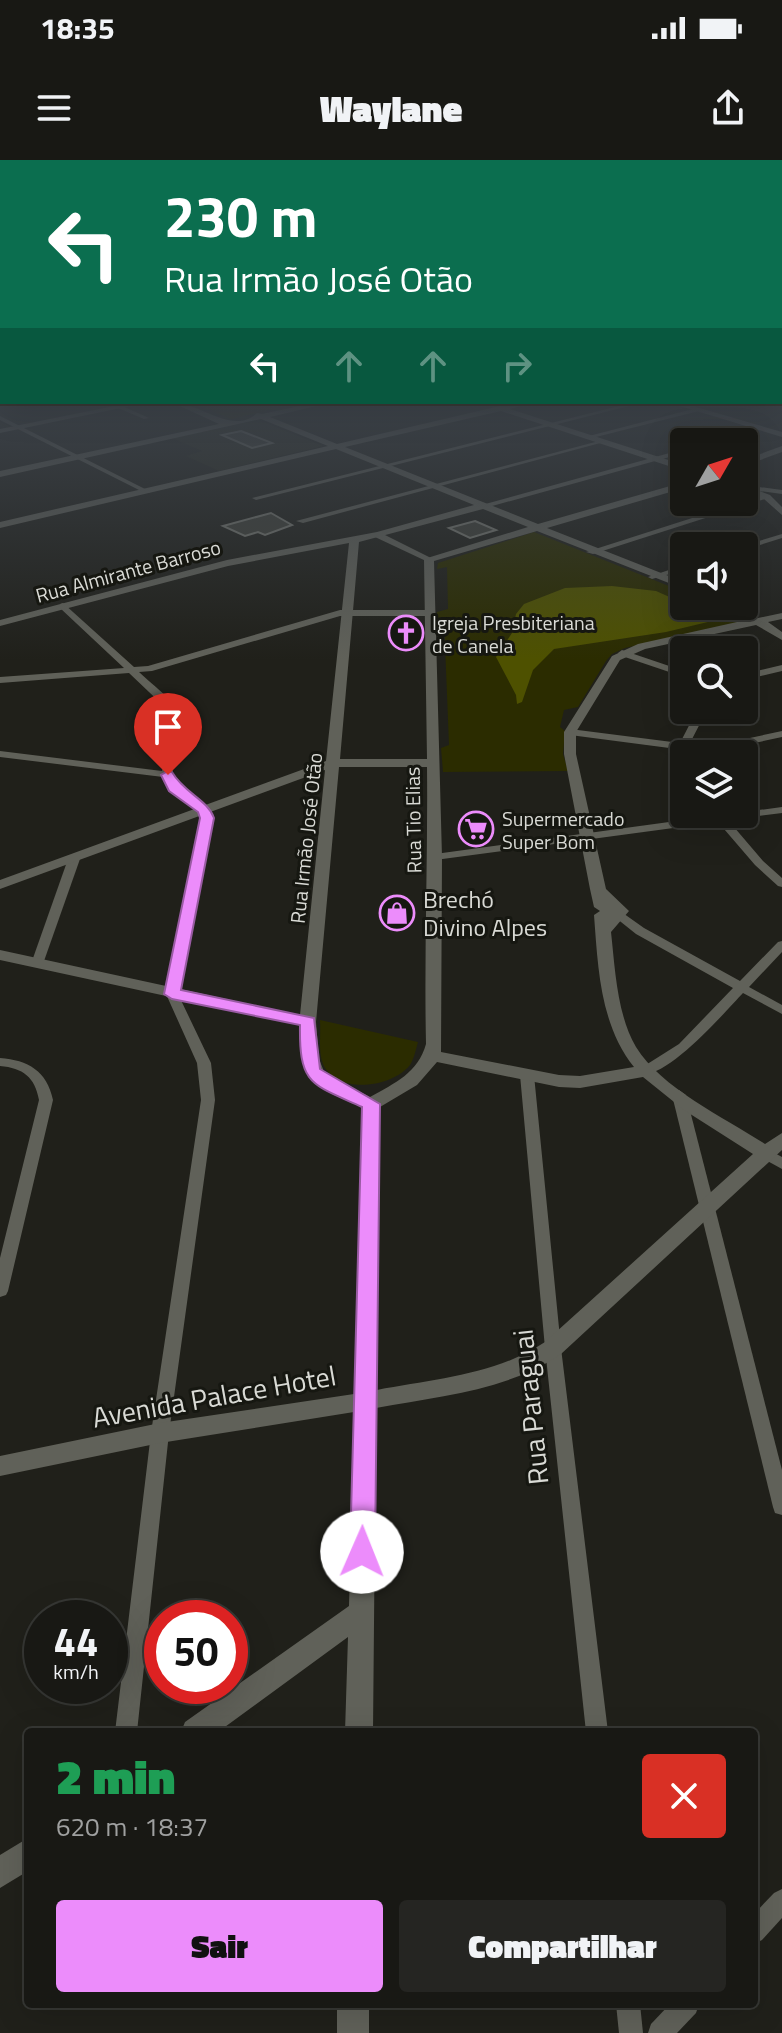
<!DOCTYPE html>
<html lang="pt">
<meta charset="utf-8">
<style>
:root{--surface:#181814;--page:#252522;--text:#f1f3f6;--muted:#9fa0a0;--line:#363734;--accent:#ec8cfb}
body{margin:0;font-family:"Titillium Web",sans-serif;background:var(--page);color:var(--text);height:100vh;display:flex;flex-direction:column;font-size:30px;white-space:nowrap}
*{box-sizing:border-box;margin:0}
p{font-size:26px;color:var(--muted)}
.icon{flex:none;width:44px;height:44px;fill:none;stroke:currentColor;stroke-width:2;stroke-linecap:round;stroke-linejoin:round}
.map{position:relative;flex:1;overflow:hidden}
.side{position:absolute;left:24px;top:1568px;width:734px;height:280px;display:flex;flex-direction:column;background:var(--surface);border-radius:8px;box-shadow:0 8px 32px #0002,0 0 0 2px var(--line)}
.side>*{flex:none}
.guide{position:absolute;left:0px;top:0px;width:782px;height:244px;box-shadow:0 8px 32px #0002,0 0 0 2px var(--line);background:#0b6e4f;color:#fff;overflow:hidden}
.needle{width:52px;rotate:51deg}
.buttons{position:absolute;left:670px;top:268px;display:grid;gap:16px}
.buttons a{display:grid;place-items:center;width:88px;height:88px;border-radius:8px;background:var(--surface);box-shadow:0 8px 32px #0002,0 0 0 2px var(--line);font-size:40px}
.speed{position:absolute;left:24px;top:1440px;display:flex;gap:16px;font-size:40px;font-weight:700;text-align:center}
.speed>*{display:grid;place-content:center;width:104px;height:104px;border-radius:50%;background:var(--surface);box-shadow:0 8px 32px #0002,0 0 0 2px var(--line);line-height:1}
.speed small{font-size:20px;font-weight:400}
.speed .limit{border:12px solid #d22;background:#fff;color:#111}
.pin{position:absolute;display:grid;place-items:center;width:68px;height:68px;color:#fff;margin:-82px -34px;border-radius:50% 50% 50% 0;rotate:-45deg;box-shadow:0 0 8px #0007}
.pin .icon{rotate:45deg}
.me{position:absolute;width:88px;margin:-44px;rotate:1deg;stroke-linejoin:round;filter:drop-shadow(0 0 6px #0008)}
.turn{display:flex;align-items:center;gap:28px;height:168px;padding:0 32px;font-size:36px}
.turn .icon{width:104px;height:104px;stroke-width:2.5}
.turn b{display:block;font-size:56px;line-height:68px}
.lanes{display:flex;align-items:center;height:76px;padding:0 32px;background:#0003;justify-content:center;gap:40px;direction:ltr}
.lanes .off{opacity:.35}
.round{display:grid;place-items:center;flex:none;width:84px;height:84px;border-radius:8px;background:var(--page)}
.headline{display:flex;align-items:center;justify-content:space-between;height:136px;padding:0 32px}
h1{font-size:48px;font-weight:800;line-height:60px;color:#1e9e55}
.button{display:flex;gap:16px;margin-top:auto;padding:16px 32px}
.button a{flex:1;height:92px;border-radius:8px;background:var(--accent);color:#111;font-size:32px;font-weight:800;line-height:92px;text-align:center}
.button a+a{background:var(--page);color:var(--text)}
.status{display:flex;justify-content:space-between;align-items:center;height:56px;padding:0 40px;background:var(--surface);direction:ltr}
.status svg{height:22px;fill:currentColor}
header{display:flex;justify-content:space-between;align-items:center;height:104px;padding:0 32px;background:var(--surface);font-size:36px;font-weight:800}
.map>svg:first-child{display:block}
.built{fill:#28291d}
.green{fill:#2b2c00}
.water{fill:#4e5100}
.building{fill:#3f4038;stroke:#777870;stroke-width:2}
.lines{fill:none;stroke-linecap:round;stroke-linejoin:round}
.street{fill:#606159;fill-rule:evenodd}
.secondary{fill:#606159;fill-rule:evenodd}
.route{fill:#ec8cfb;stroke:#995ba3;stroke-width:2}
.labels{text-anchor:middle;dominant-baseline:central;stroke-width:6;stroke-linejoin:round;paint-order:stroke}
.far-street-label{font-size:20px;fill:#d9dad5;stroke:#161711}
.far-poi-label{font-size:20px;fill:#d9dad5;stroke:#161711;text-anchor:start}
.poi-label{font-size:24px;fill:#d9dad5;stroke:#161711;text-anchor:start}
.near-street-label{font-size:28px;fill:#d9dad5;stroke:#161711}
</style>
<div class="status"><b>18:35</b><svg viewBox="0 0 49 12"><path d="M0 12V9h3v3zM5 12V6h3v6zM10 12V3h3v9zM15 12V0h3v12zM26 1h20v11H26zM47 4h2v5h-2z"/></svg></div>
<header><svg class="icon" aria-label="menu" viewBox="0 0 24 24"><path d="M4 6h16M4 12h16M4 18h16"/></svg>Waylane<svg class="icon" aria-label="share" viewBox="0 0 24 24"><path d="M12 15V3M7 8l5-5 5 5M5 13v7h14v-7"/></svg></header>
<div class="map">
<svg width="782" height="1873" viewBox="0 0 782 1873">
<rect width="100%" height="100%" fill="#20201a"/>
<!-- built -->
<path class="built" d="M258 260 323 286 219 311 186 296 202 291 172 278Z"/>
<!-- green -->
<g class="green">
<path d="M191 242H258L275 249 231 259Z"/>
<path d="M534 372 684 432V446H717L742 459 738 463 625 488 612 494 606 501 578 547 564 550 560 567 565 571 563 594 568 611 443 612 441 588 449 585 444 459H436L437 452 448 449 447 407 437 409 438 403Z"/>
<path d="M320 860 418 882C416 889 414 899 410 905 392 928 336 935 323 904 318 892 321 874 320 860Z"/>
</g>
<!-- water -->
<path class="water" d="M612 426 656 431 710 455 712 461 666 472 554 489 533 510 522 542 517 544 516 535 496 497 512 473 516 454 524 444 565 428Z"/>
<!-- building -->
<g class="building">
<path d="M241 271 272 283 252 288 222 275Z"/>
<path d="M271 353 292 365 265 375 258 372 245 376 223 366Z"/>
<path d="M475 361 496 370 470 378 449 368Z"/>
</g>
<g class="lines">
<!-- street -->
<g class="street">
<path d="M635 242H645L256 340 252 338Z"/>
<path d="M118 246H122L149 258 144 259 118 248Z"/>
<path d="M697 248 699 251 588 279 585 277Z"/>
<path d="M0 256 149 331 151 332 145 333 0 260Z"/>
<path d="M599 281 604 282 303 363 296 361Z"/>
<path d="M684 289V293L485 348 478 346Z"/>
<path d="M744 325 782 330V334L744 329Z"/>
<path d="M764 335 771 337 593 394 586 392Z"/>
<path d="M375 373H381L433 399 426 401 375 377Z"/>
<path d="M782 374V378L744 390 742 386Z"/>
<path d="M684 405V410L652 419 648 417Z"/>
<path d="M63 443 134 507 148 506 340 450H431L435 453 431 456H340L152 511 139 512C168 540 188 544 177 588 174 598 171 609 174 619 178 634 204 641 212 658L178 834 211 903 215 940 169 1273 137 1572H115L151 1273 201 940 197 903 166 834 202 658C191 641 170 637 163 617L0 597V591L162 611 171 567 169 551 129 513 0 523V517L124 508 60 448V444Z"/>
<path d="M622 490 684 511V517L619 495 618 493Z"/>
<path d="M782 505V511L744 520V514Z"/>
<path d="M697 550H707L690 583 731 582 782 571V577L731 588 687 589 683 598 684 619 679 616 673 598 677 589 570 575 565 572 570 569 680 583Z"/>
<path d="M782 647V653L728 660 763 701 782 718V727L778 726 755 705 718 662 435 700 429 697 435 694 713 656 712 654H744V652Z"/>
<path d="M74 696 80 699 44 801 42 804H34L32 801 68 699Z"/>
<path d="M620 751 644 768 740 821 778 782 782 781V792L749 827 782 845V854L743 833C724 853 668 918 641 914L639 911 641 908 679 884 733 828 636 774 616 758V752Z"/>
<path d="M0 898C28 900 47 911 53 940L8 1131 6 1135 0 1137V1098L39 940C35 917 23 908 0 906Z"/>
<path d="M527 911 534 915 561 1188 608 1572H586L545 1188 520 915Z"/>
<path d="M679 930 686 935 782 1310V1355L775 1353 773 1347 672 935Z"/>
<path d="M765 988 782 997V1009L760 997 758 993Z"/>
<path d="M782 1729V1758L762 1780 754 1784V1754L774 1733Z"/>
<path d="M616 1844H640L643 1873H619Z"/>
<path d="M670 1844H699L696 1853 677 1873H648L651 1864Z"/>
</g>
<!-- secondary -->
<g class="secondary">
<path d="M134 242H150L0 273V269Z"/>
<path d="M171 242C199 242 233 276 257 253L262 254 318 242H333L270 257 337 284 500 246 533 242 510 249 684 305V311L501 251 345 287 538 364 684 322V328L547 368 684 422V429L537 371 434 401 442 697 441 892 559 915 580 916 634 907C600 865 598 807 594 755L600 751 594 747 590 729 564 594V572L612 496 638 484 746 460 719 446H733L758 458 782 453V459L768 462 782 472V480L756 465 645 489 620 500 576 572V594L606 729 629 751 611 772C615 808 617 855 636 887 661 928 725 958 765 984L782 973V990L561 1194C507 1231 439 1236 376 1248L373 1572H345L348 1477 218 1572H181L185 1562 349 1446 354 1252 160 1283 0 1316V1296L160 1263 354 1234 362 947C312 925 301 924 300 865L0 800V790L300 855 325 610 0 729V720L326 601 349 383 228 406 0 466V460L227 400 377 372 474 345 336 289 0 368V362L328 286 261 259 0 317V311L219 264ZM483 349 528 367 424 399 427 599H340L359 382ZM339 607H427C428 699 424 792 426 884 418 913 395 923 370 937L325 914 319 899 316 862ZM437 902 559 927 580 928 643 917 684 950 753 994 545 1182C496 1215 434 1219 377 1230L380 947 417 925Z"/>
<path d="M667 242H679L782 272V277Z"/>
<path d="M782 286V292L744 306V300Z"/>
<path d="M744 325 770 335 782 347V355L764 339 744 331Z"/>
<path d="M28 1678V1711L0 1728V1695Z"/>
<rect x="337" y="1844" width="32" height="29"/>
</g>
</g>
<!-- sky -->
<linearGradient id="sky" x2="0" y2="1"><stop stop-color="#12120e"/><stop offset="0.48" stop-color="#3c4249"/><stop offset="1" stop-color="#3c4249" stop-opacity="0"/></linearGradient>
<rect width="782" height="500" fill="url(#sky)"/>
<!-- route -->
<path class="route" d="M168 611 172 612C184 633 208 640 214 658L181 830 314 858 320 909 380 944 375 1392 371 1400 362 1403 353 1400 350 1392 362 947C311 924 299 925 300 865L172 839 164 834 200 658 198 652 169 631 161 615Z"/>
<!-- icons -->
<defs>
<g id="church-ring" transform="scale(1.8)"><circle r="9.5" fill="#161711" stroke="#ec8cfb" stroke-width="1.5"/><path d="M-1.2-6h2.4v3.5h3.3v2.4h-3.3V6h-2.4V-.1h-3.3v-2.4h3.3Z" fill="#ec8cfb"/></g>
<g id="supermarket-ring" transform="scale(1.8)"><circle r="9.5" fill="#161711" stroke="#ec8cfb" stroke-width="1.5"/><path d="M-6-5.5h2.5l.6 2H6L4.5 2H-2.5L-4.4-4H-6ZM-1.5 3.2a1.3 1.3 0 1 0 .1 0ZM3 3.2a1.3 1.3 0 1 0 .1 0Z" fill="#ec8cfb"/></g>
<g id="shop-ring" transform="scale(1.8)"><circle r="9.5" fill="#161711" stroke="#ec8cfb" stroke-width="1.5"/><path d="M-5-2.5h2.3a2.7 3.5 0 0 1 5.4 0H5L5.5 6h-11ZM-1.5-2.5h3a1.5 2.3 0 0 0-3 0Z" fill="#ec8cfb"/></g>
</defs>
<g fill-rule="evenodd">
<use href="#church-ring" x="406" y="473"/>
<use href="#supermarket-ring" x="476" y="669"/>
<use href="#shop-ring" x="397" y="753"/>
</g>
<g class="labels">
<!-- far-street labels -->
<g class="far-street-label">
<text transform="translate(128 411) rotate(-15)">Rua Almirante Barroso</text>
<text transform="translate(413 660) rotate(-91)">Rua Tio Elias</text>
<text transform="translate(306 678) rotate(-84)">Rua Irmão José Otão</text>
</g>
<!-- far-poi labels -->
<g class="far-poi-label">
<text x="432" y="462">Igreja Presbiteriana<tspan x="432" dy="23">de Canela</tspan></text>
<text x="502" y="658">Supermercado<tspan x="502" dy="23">Super Bom</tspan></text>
</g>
<!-- poi labels -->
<g class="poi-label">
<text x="423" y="739">Brechó<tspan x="423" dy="28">Divino Alpes</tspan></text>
</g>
<!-- near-street labels -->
<g class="near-street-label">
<text transform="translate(214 1236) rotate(-10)">Avenida Palace Hotel</text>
<text transform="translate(530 1247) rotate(-96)">Rua Paraguai</text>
</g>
</g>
</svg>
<div class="buttons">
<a><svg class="needle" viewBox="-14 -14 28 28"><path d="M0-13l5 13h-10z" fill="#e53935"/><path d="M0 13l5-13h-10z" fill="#9fa0a0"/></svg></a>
<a><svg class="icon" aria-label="sound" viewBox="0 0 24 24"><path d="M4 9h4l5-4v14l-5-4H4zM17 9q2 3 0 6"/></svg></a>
<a><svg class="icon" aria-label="search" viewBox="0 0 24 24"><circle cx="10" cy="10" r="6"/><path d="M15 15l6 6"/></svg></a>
<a><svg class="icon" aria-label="layers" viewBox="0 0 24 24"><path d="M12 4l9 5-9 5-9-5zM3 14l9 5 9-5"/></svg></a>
</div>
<div class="speed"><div>44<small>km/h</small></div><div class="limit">50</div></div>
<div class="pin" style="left:168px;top:615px;background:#d93025"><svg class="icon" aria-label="arrive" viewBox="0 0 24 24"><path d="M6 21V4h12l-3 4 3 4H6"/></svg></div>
<svg class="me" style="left:362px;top:1392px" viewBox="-20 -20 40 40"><circle r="19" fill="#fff"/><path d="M0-13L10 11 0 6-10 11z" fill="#ec8cfb"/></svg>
<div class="guide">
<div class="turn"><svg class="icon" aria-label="left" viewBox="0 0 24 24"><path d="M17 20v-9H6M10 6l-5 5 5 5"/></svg><div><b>230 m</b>Rua Irmão José Otão</div></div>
<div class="lanes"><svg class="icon" aria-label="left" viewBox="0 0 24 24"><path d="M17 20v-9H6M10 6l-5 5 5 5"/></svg><svg class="icon off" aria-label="ahead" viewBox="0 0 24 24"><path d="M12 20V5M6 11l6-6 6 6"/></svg><svg class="icon off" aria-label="ahead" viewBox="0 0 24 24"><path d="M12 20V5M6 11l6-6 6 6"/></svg><svg class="icon off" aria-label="right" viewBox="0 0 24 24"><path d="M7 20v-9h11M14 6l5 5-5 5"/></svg></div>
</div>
<section class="side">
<div class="headline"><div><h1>2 min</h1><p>620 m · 18:37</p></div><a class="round" style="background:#d93025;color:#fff"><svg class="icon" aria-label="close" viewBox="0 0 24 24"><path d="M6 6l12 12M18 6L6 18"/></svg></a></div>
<div class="button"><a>Sair</a><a>Compartilhar</a></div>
</section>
</div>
